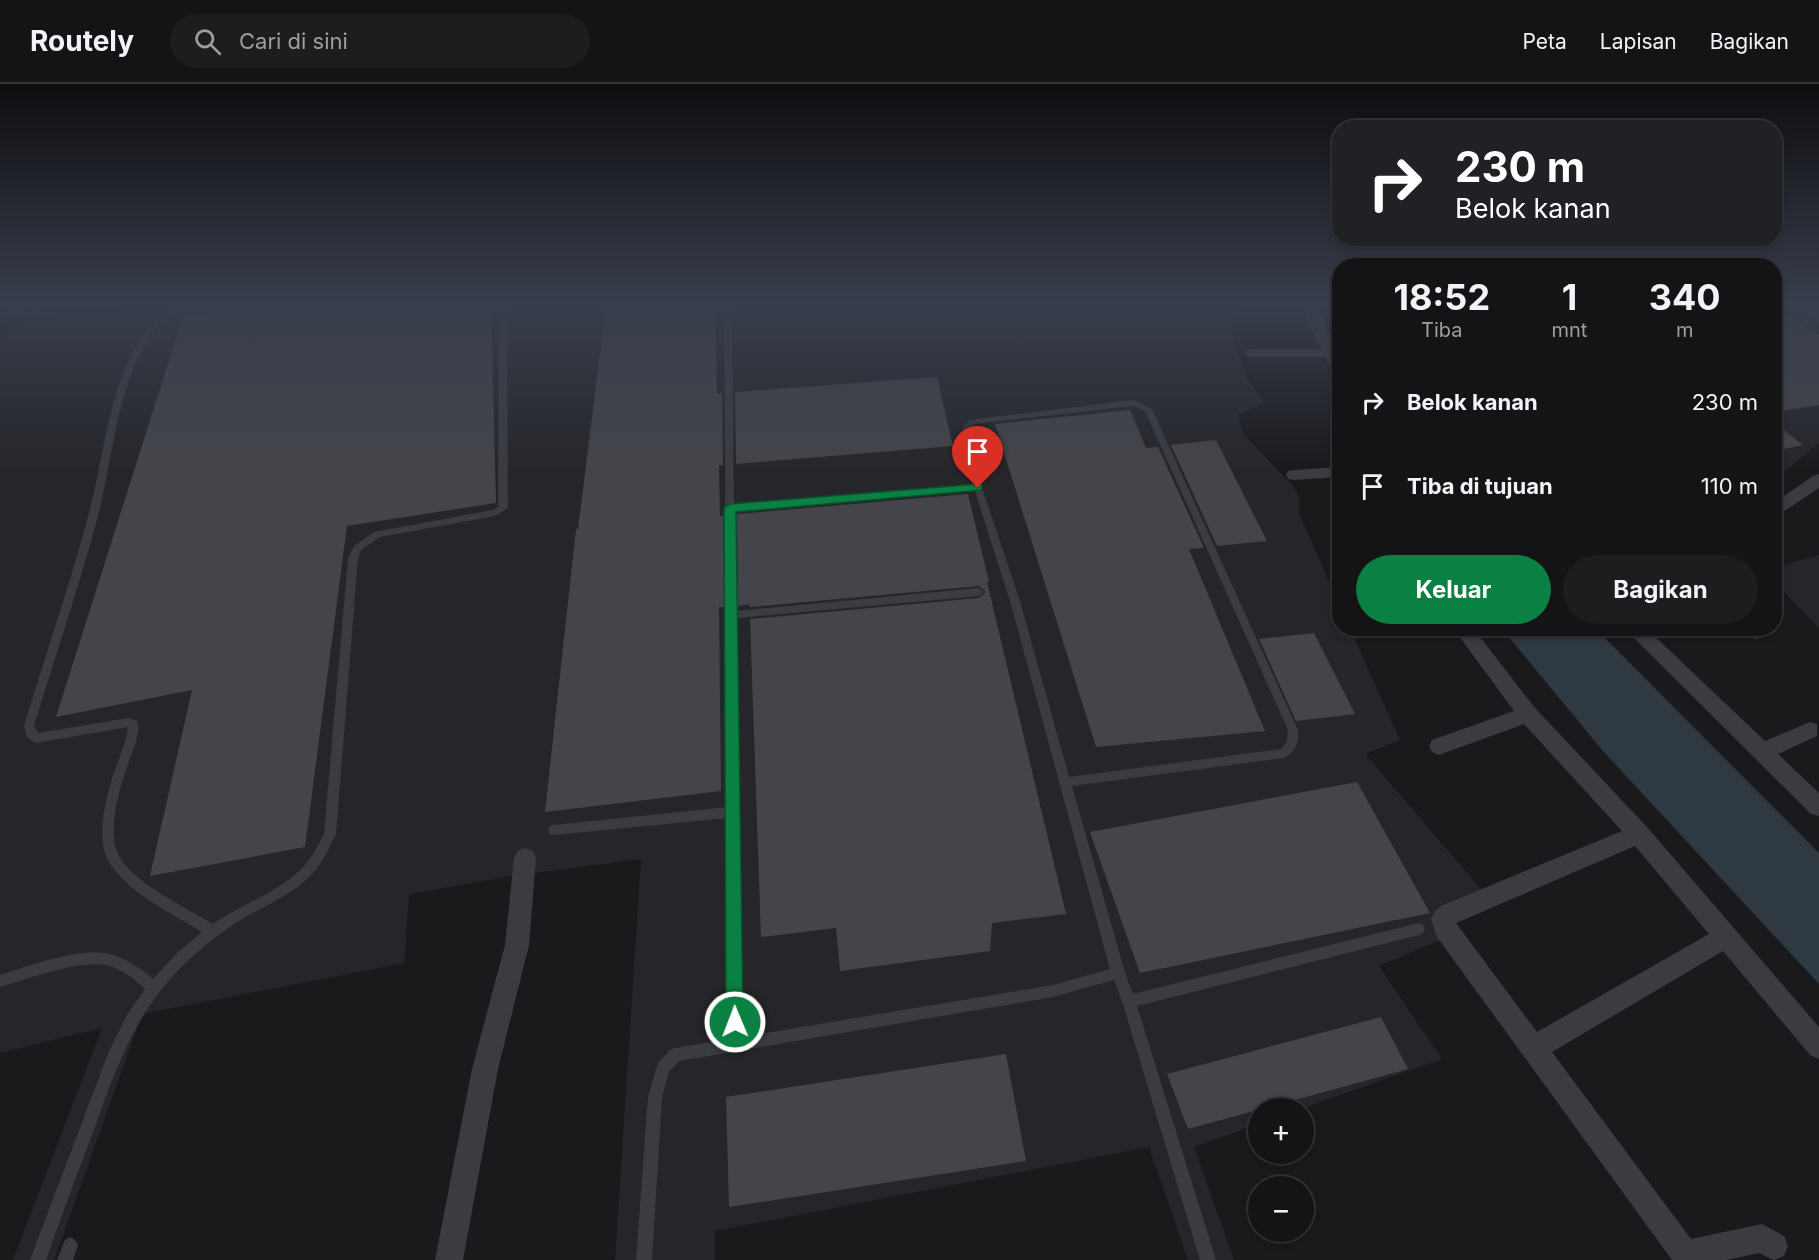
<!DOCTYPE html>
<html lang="id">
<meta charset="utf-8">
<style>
:root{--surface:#141416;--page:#1d1d1f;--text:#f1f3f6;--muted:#9d9ea1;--line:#333335;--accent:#0b8043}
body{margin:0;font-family:Inter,sans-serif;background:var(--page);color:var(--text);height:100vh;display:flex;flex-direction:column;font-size:22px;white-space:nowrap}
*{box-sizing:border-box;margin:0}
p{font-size:20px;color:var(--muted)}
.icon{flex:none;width:33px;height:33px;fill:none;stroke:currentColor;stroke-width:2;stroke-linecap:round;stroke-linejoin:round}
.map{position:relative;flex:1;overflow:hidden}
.sheet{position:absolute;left:1332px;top:174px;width:450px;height:378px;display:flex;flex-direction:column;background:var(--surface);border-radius:24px;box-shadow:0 3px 9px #0003,0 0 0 2px var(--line)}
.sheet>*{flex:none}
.banner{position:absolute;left:1332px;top:36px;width:450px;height:126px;border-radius:24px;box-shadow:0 3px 9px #0003,0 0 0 2px var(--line);background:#202124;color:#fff;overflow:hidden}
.controls{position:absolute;left:1248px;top:1014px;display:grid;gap:12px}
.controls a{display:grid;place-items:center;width:66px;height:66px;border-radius:50%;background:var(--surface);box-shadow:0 3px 9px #0003,0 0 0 2px var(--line);font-size:30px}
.pin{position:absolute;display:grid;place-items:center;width:51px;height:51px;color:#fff;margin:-62px -26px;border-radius:50% 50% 50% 0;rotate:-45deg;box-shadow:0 0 6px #0007}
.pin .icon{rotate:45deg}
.me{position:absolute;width:66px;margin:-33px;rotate:359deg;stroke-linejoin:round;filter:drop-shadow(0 0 4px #0008)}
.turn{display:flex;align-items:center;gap:21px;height:126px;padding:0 24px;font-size:27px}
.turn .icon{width:78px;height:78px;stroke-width:2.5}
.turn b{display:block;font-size:42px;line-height:51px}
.eta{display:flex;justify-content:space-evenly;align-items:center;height:102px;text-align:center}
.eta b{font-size:36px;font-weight:700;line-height:42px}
.cta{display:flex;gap:12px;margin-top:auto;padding:12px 24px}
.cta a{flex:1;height:69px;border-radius:36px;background:var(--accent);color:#fff;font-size:24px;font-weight:700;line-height:69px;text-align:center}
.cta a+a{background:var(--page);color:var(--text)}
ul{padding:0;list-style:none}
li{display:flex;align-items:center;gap:18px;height:84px;padding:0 24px}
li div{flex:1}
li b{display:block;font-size:22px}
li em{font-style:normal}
header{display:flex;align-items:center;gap:36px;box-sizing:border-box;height:84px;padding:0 30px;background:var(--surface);border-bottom:2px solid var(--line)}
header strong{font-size:28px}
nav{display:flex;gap:33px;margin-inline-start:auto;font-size:21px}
.search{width:420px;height:54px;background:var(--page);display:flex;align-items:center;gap:15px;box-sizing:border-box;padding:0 21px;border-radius:33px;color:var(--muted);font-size:22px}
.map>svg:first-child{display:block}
.built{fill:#26262a}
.water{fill:#2f3942}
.building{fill:#44454a}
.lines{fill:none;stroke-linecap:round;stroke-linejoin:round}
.lane{fill:#3b3c42;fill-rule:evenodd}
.street{fill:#3b3c42;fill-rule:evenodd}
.rail-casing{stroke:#4e5057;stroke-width:5}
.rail{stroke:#151518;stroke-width:4;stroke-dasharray:10;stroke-linecap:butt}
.route{fill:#0b8043;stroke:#07532c;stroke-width:1.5}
</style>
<header>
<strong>Routely</strong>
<div class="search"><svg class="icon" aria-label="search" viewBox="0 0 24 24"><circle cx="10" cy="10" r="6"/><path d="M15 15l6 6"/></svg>Cari di sini</div>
<nav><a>Peta</a><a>Lapisan</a><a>Bagikan</a></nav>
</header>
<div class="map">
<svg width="1819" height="1176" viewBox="0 0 1819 1176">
<rect width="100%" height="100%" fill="#1a1a1d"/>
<!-- built -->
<g class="built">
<path d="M160 221H1244L1248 234 1231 236 1234 258 1247 295 1265 319 1238 331 1243 350 1294 403 1300 416 1299 429 1339 520 1340 544 1350 545 1400 656 1365 670 1486 811 1432 838 1445 854 1379 882 1442 975 1303 1024H1258V1040L1194 1063 1234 1176H1188L1149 1063 715 1147V1176H615L641 775 511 792 409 810 404 879 142 930 54 1176H13L102 944 0 969V260L13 241Z"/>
<path d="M1775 221H1819V359L1775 395Z"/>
<path d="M1819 471V544L1774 498 1775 483Z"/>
</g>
<!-- water -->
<path class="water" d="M1502 545H1596L1819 769V900L1603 667Z"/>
<!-- building -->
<g class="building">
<path d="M263 221H491L496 419 347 442 305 763 150 792 192 606 56 633 183 232Z"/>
<path d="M606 221H715L717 310 722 309 723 381H719L720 432H723L724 523H719L721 707 545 728 576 445H578Z"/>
<path d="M1774 221 1819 250V321L1774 328Z"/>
<path d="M1792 221H1819V240Z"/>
<path d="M937 293 953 362 736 380 735 308Z"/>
<path d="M1130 326 1146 364 1158 363 1204 464 1189 465 1265 647 1096 663 995 340Z"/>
<path d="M1774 338 1803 361 1774 367Z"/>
<path d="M1216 356 1267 457 1217 462 1171 361Z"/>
<path d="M968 410 989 498H987L1066 830 992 839 990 867 840 887 836 844 761 853 750 535 979 514 986 508 979 502 750 523 749 520 738 522 737 430Z"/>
<path d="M1314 549 1355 630 1296 637 1259 555Z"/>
<path d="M1357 698 1430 829 1140 889 1090 748Z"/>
<path d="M1381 933 1408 985 1188 1045 1167 990Z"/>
<path d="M1006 970 1026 1077 729 1123 726 1013Z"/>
</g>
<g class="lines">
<!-- lane -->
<g class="lane">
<path d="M198 221H217C198 232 175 223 158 242 118 289 113 374 98 432 79 503 55 572 34 642L38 649 129 634 137 637C141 649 133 665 129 677 120 703 106 746 119 772 132 798 188 825 213 840 242 820 280 808 304 782 313 772 318 761 324 750L348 474 354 462 374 448 493 426 498 423 499 221H507L508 424 495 432 380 453 361 466 358 474 336 750C329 764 323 778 313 789 292 813 259 823 233 841 210 856 189 874 171 894 130 941 114 990 93 1048 77 1090 61 1133 46 1176H30L109 967 127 931 145 905C135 896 123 886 110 882 82 874 28 895 0 903V891C28 882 76 864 105 869 123 872 139 883 153 895L177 869 202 848C173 830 124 807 108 776 98 756 103 730 108 709 112 690 127 659 128 643L36 659 27 653 24 642C45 572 69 503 88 433 105 371 109 289 152 239 164 226 182 224 198 221Z"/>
<path d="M724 221H732L734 421 973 401 961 351 963 343 969 336 1134 316 1152 325 1298 646C1299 658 1296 668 1284 674L1072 702 1125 889 1133 910 1419 839 1423 841 1425 845 1423 849 1419 851 1137 922 1216 1176H1200L1122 917 1114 896 1053 913 679 977 669 988 662 1013 652 1176H636L648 1013 658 979 670 966 675 964 728 955 727 734 554 751 550 750 548 746 550 742 554 741 727 723ZM1133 322 1145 327 1288 646 1287 658 1281 665 1069 693 1020 517 982 404 969 351 971 344 974 340ZM975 407 1010 517 1110 885 1053 901 742 953 736 534 979 512 984 508 979 504 736 527 735 427Z"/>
<path d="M1779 221H1788L1819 243V248Z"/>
<path d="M70 1153 75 1156 78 1161 73 1176H57L65 1156Z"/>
</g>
<!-- street -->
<g class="street">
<path d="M1301 221H1315L1340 273V294L1335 293 1325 273H1250L1243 269 1250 265H1321Z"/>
<path d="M1340 383V393L1294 396 1288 395 1286 391 1288 387 1294 386Z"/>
<path d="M1819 390V404L1774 434V419L1813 392Z"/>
<path d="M1453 544H1473L1535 624 1647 743 1819 943V975L1810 971 1723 867 1552 968 1691 1155 1762 1140 1784 1152 1788 1162 1784 1172 1774 1176 1759 1169 1727 1176H1672L1437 853 1431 835 1435 827 1441 822 1622 747 1524 640 1439 671 1432 668 1429 662 1432 656 1514 627ZM1635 762 1709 850 1537 948 1456 839Z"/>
<path d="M1624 544H1646L1765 657 1810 638 1817 640V652L1778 670 1819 709V732L1811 730Z"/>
<path d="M1744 544H1764L1765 548 1763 553 1756 555 1749 553Z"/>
<path d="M525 764 533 767 536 774 529 861 498 985 463 1176H435L472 985 505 861 514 774 517 767Z"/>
</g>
<!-- rail casing -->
<g class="rail-casing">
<path id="rail" d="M0 228 55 221"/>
</g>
<!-- rail -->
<use href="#rail" class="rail"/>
</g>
<!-- sky -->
<linearGradient id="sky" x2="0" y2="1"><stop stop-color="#0e0e10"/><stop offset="0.57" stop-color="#383e4c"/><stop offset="1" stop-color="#383e4c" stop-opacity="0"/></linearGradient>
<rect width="1819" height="386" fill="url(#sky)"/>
<!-- route -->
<path class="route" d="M978 400 982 401V406L736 428 743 938 741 944 735 947 729 944 726 938 724 424 730 420Z"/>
</svg>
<div class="controls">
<a>+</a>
<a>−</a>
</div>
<div class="pin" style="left:978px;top:404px;background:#d93025"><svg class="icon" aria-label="arrive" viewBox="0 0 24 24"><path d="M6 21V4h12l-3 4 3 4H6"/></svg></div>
<svg class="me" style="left:735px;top:938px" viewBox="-20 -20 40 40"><circle r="17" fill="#0b8043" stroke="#fff" stroke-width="3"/><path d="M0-11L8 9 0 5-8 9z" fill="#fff"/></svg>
<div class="banner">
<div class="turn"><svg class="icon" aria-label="right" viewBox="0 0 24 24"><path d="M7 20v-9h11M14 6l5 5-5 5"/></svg><div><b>230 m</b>Belok kanan</div></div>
</div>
<section class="sheet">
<div class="eta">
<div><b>18:52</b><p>Tiba</p></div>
<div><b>1</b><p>mnt</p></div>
<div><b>340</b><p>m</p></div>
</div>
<ul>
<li><svg class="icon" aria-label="right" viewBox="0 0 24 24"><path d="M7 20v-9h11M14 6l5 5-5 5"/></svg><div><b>Belok kanan</b></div><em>230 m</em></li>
<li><svg class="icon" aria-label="arrive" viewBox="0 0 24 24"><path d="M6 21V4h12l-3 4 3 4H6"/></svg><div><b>Tiba di tujuan</b></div><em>110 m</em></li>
</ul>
<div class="cta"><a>Keluar</a><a>Bagikan</a></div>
</section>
</div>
